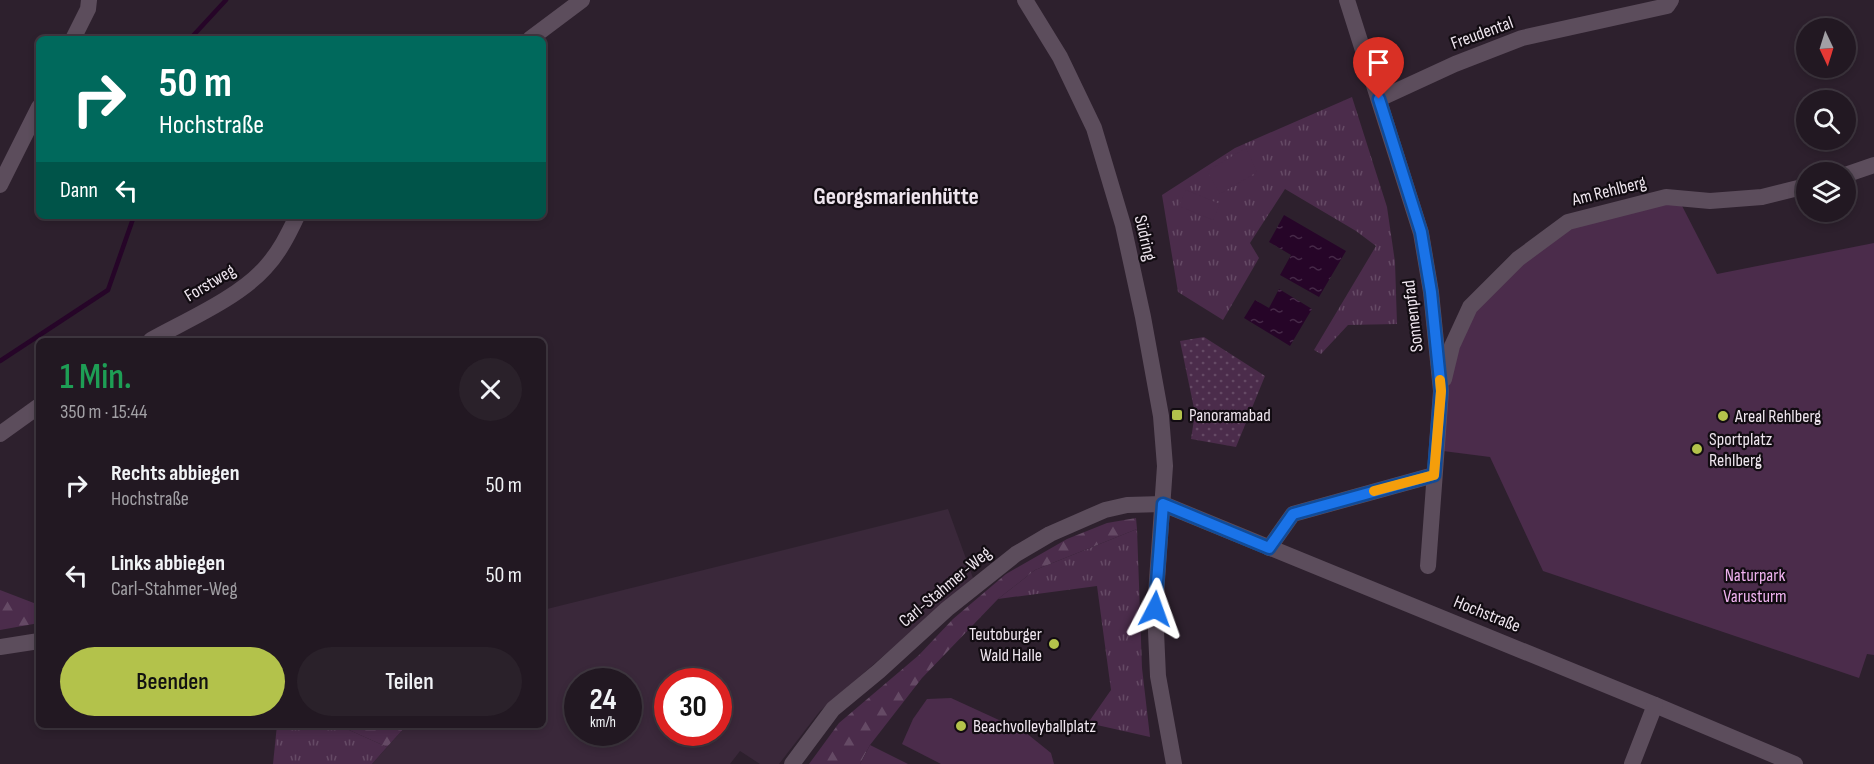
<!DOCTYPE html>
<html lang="de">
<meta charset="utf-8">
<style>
:root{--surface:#221822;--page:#2a212a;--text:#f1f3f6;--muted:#a2a0a5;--line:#3f3740;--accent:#b3c24b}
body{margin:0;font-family:"Sofia Sans Condensed",sans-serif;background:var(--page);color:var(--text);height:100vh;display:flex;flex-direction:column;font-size:22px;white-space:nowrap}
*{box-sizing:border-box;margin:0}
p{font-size:20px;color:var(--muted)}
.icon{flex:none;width:33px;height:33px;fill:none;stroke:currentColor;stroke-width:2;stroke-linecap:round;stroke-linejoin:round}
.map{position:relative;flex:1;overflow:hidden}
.panel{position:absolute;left:36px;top:338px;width:510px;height:390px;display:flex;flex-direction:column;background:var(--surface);border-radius:9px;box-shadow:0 3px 9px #0003,0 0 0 2px var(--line)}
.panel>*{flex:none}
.banner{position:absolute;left:36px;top:36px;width:510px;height:183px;border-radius:9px;box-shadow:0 3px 9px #0003,0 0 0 2px var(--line);background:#00695c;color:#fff;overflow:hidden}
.needle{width:39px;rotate:176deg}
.tools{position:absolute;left:1796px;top:18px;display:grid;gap:12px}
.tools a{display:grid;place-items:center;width:60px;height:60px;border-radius:50%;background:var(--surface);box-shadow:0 3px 9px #0003,0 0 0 2px var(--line);font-size:30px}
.speed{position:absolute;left:564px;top:668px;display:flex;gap:12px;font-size:30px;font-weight:700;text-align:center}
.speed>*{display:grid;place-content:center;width:78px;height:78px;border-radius:50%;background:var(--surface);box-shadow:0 3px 9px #0003,0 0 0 2px var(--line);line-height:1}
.speed small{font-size:15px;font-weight:400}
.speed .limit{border:9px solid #d22;background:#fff;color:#111}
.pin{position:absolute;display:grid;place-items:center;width:51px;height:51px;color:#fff;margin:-62px -26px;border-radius:50% 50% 50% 0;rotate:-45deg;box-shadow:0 0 6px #0007}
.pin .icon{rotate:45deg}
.me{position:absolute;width:66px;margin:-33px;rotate:4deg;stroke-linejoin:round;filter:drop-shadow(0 0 4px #0008)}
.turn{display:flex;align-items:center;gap:21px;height:126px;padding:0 24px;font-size:27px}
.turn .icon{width:78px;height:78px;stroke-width:2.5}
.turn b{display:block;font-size:42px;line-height:51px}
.then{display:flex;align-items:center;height:57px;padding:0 24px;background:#0003;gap:12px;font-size:22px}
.round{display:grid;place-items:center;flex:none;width:63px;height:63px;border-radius:32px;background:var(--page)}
.head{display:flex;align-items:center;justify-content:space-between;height:102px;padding:0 24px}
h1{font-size:36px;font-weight:600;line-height:45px;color:#1e9e55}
.cta{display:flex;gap:12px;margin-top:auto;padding:12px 24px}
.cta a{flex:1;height:69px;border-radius:36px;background:var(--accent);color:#111;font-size:24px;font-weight:600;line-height:69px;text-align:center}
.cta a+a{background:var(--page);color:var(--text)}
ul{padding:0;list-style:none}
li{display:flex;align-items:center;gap:18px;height:90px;padding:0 24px}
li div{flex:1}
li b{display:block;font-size:22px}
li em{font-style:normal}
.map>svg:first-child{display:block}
.built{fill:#3a283a;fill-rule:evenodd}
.grass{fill:url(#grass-tufts)}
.forest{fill:url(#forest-firs)}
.garden{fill:url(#garden-dots)}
.pitch{fill:#4b2c4b}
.water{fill:url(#water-ripples)}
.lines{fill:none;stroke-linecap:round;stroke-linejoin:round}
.stream{stroke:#260528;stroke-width:4.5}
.minor{stroke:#5c4d5c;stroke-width:16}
.route-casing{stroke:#114b97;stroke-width:15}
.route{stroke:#1a73e8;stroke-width:10}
.slow{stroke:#f59e0b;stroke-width:10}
.poi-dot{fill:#b3c24b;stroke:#120c12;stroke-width:2}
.labels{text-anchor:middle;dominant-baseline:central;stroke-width:4.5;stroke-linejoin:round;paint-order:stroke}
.street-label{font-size:18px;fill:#eee5ee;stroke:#120c12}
.poi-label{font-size:18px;fill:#eee5ee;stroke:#120c12;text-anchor:start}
.park-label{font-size:18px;fill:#efb2ef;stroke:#120c12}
.district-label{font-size:24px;font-weight:bold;fill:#eee5ee;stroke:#120c12}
</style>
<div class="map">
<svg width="1874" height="764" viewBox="0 0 1874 764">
<defs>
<pattern id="grass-tufts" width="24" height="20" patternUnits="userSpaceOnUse" patternTransform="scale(1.5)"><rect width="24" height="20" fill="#4b2c4b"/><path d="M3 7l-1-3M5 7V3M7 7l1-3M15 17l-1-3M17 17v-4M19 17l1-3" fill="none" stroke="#654a65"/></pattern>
<pattern id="forest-firs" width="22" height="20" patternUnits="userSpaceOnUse" patternTransform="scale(1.5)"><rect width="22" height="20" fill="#4b2c4b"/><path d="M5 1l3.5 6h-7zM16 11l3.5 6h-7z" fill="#654a65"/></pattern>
<pattern id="garden-dots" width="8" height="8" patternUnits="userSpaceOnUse" patternTransform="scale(1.5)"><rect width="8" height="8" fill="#4b2c4b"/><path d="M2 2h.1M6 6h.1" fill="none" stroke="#654a65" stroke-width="1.8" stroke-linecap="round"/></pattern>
<pattern id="water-ripples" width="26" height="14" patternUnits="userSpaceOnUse" patternTransform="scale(1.5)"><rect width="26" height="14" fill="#260528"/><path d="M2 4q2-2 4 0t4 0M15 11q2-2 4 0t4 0" fill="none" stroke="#462948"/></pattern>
</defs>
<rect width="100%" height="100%" fill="#2d202d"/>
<!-- built -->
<path class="built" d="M948 509 973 578 820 711 779 764H760L740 751 730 764H372L407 725 543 724V610ZM578 681H628V732H578ZM668 681H718V732H668Z"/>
<!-- grass -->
<g class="grass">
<path d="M1352 97 1387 207 1395 262 1397 324 1348 325 1321 354 1314 350 1376 246 1356 231 1285 189 1250 243 1259 258 1223 320 1178 292 1162 195 1235 148Z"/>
<path d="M1137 529 1142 668 1150 737 1088 723 1111 690 1097 586 998 599 1035 570Z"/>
<path d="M277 725H338L387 747 372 764H273Z"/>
</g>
<!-- forest -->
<g class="forest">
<path d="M1136 518 1137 529 1035 570 998 599 922 678 870 745 860 764H809L839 723 919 655 953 619 1006 574 1067 539 1107 523Z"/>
<path d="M0 590 39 605V623L0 630Z"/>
<path d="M338 725H407L387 747Z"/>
</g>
<!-- garden -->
<path class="garden" d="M1204 337 1265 376 1236 447 1191 439 1195 413 1180 341Z"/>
<!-- pitch -->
<g class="pitch">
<path d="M1246 148 1257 172 1220 194 1207 171Z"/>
<path d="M1186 190 1220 204 1213 220 1179 206Z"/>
<path d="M1679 200 1717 274 1874 243V655L1867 654 1859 678 1543 571 1490 457 1443 451 1441 391 1470 307 1568 222Z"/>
<path d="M951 698 1025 732 1051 753 1054 764H941L902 744 913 719 927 699Z"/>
<path d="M870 745 908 764H860Z"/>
</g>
<!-- water -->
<g class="water">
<path d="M1284 215 1346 251 1319 297 1280 275 1291 255 1269 242Z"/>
<path d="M1279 289 1312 309 1290 346 1244 318 1255 300 1269 308Z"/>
</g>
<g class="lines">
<!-- stream -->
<g class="stream">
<path d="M190 39 226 0"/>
<path d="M0 361 108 290 134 216"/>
</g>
<!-- minor -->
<g class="minor">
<path d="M1025 0 1060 57 1094 128 1123 225 1143 317 1161 416 1165 466 1155 609 1158 676 1174 764"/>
<path d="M1347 0 1421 233 1431 292 1441 391 1428 566"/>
<path d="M73 39 88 9 89 0"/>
<path d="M530 39 582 0"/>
<path d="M1379 99 1455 64 1522 38 1667 6 1671 0"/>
<path d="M1845 175 1874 165"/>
<path d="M0 185 39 107"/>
<path d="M151 340C187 320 238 298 265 268 279 253 288 235 297 216"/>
<path d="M1444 379 1452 346 1470 307 1518 259 1568 222 1666 197 1710 201 1762 197 1806 186"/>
<path d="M0 434 39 406"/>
<path d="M1269 548 1293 514 1434 475"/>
<path d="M0 647 39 641"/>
<path d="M792 764 833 709 879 671 947 609 1016 554 1050 534 1105 510 1127 505 1163 504 1655 705 1795 764"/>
<path d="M1632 764 1655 705"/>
</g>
</g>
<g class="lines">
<!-- route casing -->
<g class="route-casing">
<path id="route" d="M1155 609 1163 504 1269 548 1293 514 1434 475 1441 391 1431 292 1421 232 1379 99"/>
</g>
<!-- route -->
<use href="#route" class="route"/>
<!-- slow -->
<path class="slow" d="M1374 491 1434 475 1441 391 1440 380"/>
</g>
<!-- markers -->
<g class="poi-dot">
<rect x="1171" y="409" width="12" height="12" rx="3"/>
<circle cx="1723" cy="416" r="6"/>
<circle cx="1697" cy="449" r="6"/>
<circle cx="1054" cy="644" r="6"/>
<circle cx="961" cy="726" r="6"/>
</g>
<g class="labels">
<!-- street labels -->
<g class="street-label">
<text transform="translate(1482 33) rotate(-20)">Freudental</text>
<text transform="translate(1609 191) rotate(-14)">Am Rehlberg</text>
<text transform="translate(1145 238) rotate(77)">Südring</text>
<text transform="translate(210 283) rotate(-31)">Forstweg</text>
<text transform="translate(1413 316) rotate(-97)">Sonnenpfad</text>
<text transform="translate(945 587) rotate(-40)">Carl-Stahmer-Weg</text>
<text transform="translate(1487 614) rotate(22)">Hochstraße</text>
</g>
<!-- poi labels -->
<g class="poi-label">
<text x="1189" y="415">Panoramabad</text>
<text x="1735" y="416">Areal Rehlberg</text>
<text x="1709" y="439">Sportplatz<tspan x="1709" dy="21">Rehlberg</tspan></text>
<text x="1042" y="634" text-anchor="end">Teutoburger<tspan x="1042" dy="21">Wald Halle</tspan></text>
<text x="973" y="726">Beachvolleyballplatz</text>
</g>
<!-- park labels -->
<g class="park-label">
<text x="1755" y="575">Naturpark<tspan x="1755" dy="21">Varusturm</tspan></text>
</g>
<!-- district labels -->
<g class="district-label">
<text x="896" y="196">Georgsmarienhütte</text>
</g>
</g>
</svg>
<div class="tools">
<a><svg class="needle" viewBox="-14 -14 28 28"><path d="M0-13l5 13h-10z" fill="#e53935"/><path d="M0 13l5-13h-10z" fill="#a2a0a5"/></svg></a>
<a><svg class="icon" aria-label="search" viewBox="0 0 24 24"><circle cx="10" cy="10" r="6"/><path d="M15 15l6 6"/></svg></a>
<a><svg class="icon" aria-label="layers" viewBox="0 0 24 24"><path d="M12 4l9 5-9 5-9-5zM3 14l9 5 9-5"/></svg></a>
</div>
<div class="speed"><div>24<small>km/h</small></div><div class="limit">30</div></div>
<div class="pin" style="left:1379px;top:99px;background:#d93025"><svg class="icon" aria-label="arrive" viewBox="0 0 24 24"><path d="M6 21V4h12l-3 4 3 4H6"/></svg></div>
<svg class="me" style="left:1155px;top:609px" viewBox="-20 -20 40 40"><path d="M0-17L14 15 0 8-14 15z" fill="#1a73e8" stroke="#fff" stroke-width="4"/></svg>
<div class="banner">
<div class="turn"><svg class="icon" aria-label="right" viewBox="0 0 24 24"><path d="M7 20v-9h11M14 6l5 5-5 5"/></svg><div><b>50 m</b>Hochstraße</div></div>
<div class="then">Dann<svg class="icon" aria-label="left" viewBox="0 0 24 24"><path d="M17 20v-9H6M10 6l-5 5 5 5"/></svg></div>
</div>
<section class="panel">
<div class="head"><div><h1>1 Min.</h1><p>350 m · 15:44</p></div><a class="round"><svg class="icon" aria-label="close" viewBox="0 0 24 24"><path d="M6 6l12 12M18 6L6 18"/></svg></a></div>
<ul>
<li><svg class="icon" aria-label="right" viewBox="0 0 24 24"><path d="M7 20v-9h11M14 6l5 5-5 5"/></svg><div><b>Rechts abbiegen</b><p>Hochstraße</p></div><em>50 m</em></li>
<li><svg class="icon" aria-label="left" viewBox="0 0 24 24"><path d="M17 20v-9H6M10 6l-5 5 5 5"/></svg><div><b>Links abbiegen</b><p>Carl-Stahmer-Weg</p></div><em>50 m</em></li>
</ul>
<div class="cta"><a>Beenden</a><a>Teilen</a></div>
</section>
</div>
